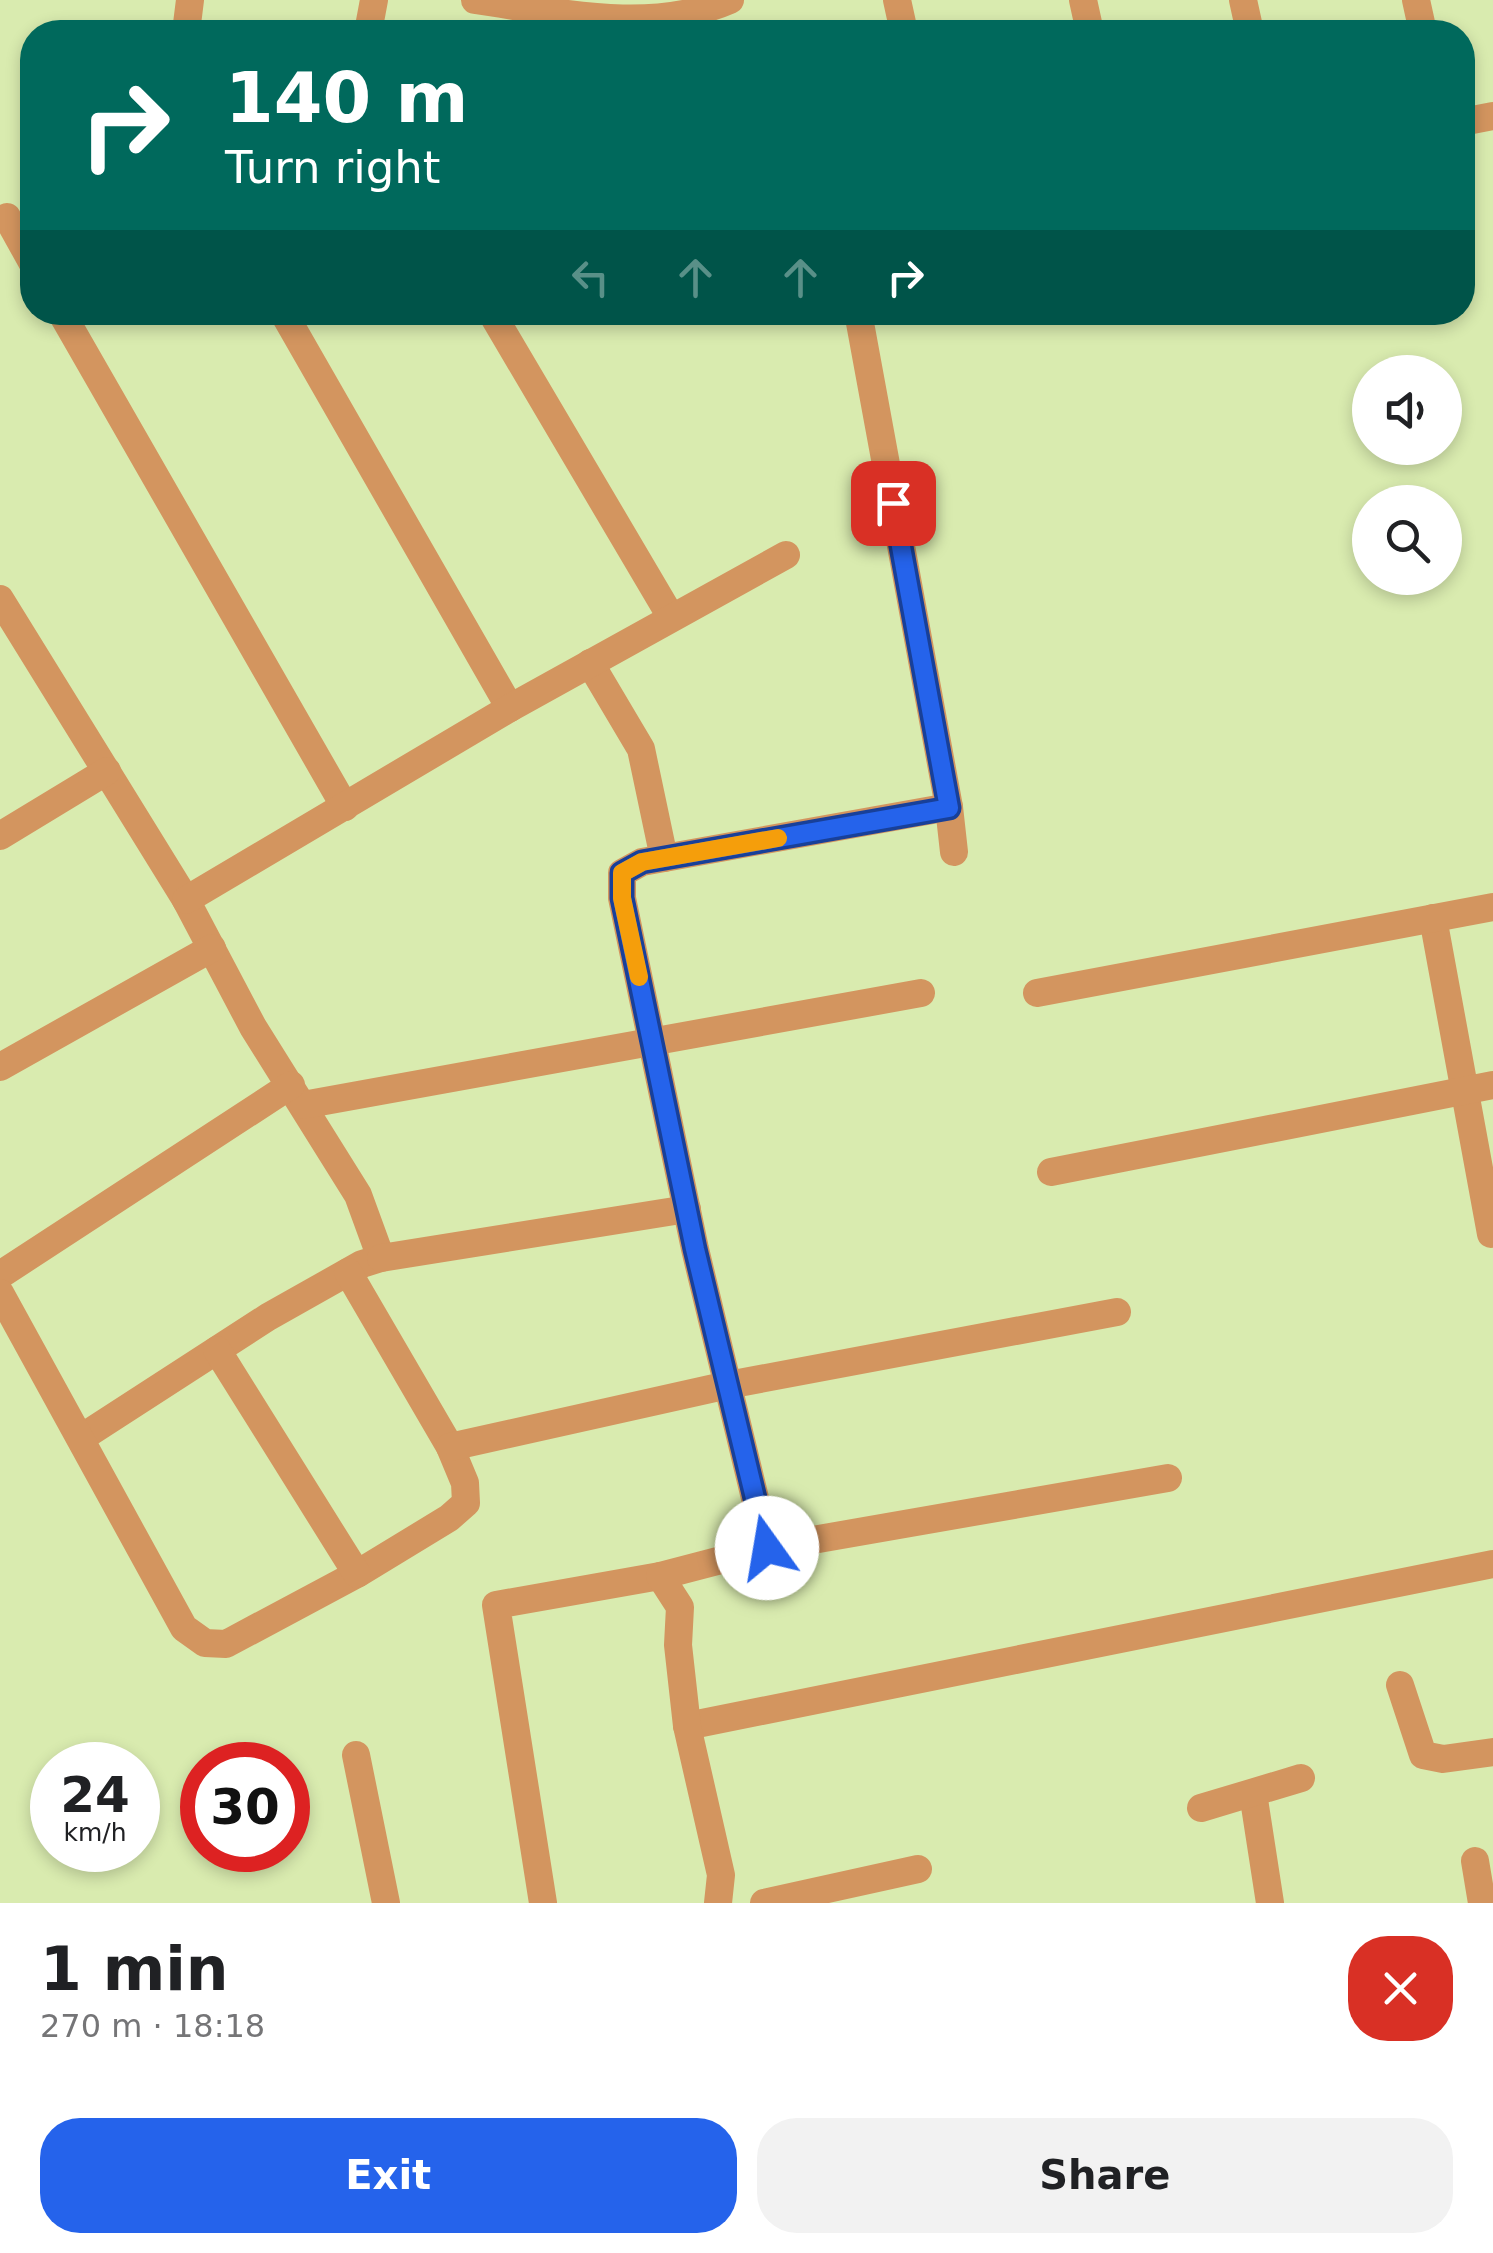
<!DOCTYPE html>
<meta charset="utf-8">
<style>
:root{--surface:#fff;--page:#f2f2f2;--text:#202124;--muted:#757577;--accent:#2563eb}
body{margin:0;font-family:"DejaVu Sans",sans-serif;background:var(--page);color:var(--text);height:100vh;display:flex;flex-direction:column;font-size:38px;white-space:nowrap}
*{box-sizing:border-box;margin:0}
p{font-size:32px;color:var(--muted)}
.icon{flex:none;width:55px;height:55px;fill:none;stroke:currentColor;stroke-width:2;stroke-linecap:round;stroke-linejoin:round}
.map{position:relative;height:1903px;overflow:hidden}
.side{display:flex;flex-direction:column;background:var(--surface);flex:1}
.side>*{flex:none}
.top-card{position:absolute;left:20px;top:20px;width:1455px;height:305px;border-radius:40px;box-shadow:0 5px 15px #0003;background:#00695c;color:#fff;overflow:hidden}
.buttons{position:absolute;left:1352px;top:355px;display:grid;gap:20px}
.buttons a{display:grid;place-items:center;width:110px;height:110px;border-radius:50%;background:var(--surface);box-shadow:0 5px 15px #0003;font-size:50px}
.speed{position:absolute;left:30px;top:1742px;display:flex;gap:20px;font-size:50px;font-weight:700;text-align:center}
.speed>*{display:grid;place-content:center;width:130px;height:130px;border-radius:50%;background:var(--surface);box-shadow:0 5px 15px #0003;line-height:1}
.speed small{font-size:25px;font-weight:400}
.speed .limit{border:15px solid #d22;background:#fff;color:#111}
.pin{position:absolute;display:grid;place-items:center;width:85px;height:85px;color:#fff;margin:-42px;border-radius:20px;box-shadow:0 5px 15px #0006}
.me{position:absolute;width:110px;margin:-55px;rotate:347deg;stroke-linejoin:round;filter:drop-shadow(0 0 8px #0008)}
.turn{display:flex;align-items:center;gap:35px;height:210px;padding:0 40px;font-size:45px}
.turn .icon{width:130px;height:130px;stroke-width:2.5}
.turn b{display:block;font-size:70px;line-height:85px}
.lanes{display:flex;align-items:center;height:95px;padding:0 40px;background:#0003;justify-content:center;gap:50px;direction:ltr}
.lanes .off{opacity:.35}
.round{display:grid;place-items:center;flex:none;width:105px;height:105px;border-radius:40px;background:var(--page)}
.summary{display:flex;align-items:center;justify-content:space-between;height:170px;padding:0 40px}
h1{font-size:60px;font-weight:800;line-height:75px}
.primary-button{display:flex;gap:20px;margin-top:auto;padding:20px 40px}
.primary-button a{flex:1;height:115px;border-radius:40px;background:var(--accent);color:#fff;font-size:40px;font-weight:800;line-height:115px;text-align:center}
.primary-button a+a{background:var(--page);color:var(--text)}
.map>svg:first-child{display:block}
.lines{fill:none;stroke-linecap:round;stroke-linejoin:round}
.minor{stroke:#d3955f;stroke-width:28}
.route-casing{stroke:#184099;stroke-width:25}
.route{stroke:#2563eb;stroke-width:18}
.slow{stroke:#f59e0b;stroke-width:18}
</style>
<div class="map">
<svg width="1493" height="1903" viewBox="0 0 1493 1903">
<rect width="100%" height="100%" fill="#d9ebaf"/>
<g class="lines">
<!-- minor -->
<g class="minor">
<path d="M475 0C558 12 650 35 730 0"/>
<path d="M897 0 904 32"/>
<path d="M1083 0 1090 32"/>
<path d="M1243 0 1250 32"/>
<path d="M1416 0 1423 32"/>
<path d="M186 32 190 0"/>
<path d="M368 32 374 0"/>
<path d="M1462 122 1493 116"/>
<path d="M7 217 32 262"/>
<path d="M61 312 345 807"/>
<path d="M283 312 510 708"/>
<path d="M491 312 671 617"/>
<path d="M858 312 949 807 954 852"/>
<path d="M0 599 186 900 253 1027 358 1195 381 1258 362 1264 268 1317 81 1438"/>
<path d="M590 663 641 749 664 858"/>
<path d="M0 836 107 771"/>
<path d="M186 900 510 708 786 555"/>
<path d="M1433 918 1491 1234"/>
<path d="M1037 993 1493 907"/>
<path d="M0 1067 212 948"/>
<path d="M303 1105 921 993"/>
<path d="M1051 1172 1493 1085"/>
<path d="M381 1258 687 1209"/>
<path d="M0 1275 291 1085"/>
<path d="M0 1293 184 1628 205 1643 226 1644 357 1574 449 1518 466 1503 465 1483 450 1447 348 1272"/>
<path d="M217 1350 357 1574"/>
<path d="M450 1447 728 1385 1117 1312"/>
<path d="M767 1548 1168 1478"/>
<path d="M1400 1685 1423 1755 1443 1759 1493 1752"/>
<path d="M687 1726 1493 1564"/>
<path d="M356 1755 386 1903"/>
<path d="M1253 1793 1270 1903"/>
<path d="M1201 1808 1301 1778"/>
<path d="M1475 1861 1482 1903"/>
<path d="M543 1903 496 1605 660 1576"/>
<path d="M718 1903 721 1875 687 1726 678 1645 680 1607 660 1576 767 1548 695 1249 622 898V873L642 862 949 807"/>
<path d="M764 1903 918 1869"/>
</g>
</g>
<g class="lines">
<!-- route casing -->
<g class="route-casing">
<path id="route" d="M767 1548 695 1249 622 898V873L642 862 949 808 893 503"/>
</g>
<!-- route -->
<use href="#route" class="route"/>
<!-- slow -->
<path class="slow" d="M639 977 622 898V873L642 862 778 838"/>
</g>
</svg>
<div class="buttons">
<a><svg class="icon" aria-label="sound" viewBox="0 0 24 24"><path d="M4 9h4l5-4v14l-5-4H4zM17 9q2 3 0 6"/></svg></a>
<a><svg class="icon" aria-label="search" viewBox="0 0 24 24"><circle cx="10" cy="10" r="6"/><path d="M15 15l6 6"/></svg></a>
</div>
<div class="speed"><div>24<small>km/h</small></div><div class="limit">30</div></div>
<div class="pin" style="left:893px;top:503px;background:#d93025"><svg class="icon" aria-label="arrive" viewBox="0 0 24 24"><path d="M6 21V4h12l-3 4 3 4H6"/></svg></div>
<svg class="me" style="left:767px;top:1548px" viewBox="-20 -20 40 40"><circle r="19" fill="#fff"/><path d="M0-13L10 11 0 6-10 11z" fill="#2563eb"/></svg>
<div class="top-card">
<div class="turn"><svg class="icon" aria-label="right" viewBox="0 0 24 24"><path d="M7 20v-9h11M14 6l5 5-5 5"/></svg><div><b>140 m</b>Turn right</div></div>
<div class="lanes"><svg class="icon off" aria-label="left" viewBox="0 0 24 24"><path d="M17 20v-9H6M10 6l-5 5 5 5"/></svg><svg class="icon off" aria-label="ahead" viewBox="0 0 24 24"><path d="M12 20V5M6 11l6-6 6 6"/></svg><svg class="icon off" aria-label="ahead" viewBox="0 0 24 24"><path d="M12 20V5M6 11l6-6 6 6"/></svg><svg class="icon" aria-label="right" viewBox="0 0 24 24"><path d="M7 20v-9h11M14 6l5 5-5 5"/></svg></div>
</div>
</div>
<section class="side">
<div class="summary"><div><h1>1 min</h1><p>270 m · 18:18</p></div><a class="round" style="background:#d93025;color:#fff"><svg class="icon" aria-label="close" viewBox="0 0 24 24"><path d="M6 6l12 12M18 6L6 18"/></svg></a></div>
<div class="primary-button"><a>Exit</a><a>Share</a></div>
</section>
